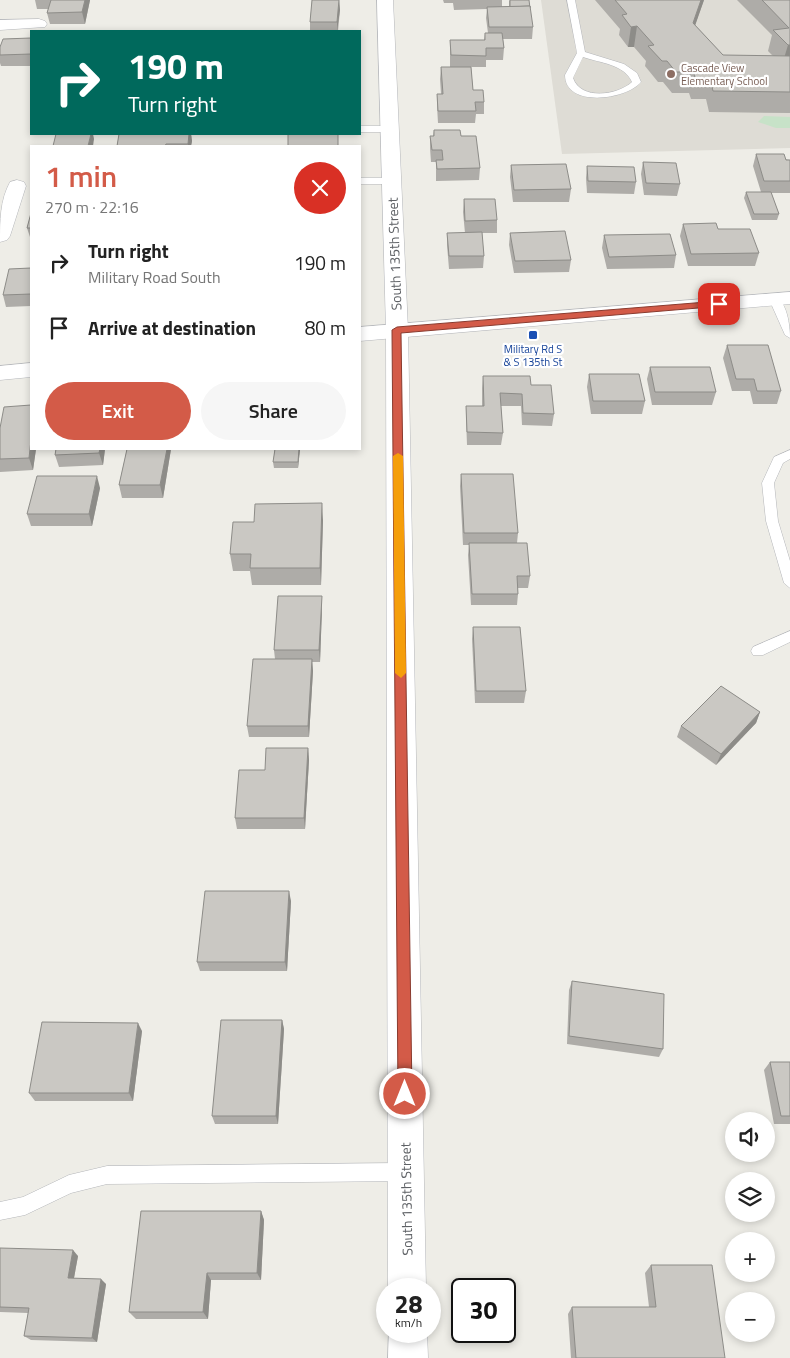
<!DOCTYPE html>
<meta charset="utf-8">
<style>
:root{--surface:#fff;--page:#f6f6f6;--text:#222;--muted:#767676;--accent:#d35b48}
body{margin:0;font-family:"Titillium Web",sans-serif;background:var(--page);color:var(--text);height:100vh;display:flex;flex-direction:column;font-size:19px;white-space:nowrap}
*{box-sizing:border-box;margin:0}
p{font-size:16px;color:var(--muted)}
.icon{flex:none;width:28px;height:28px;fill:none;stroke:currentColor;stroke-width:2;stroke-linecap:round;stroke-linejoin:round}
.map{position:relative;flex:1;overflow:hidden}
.side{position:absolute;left:30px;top:145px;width:331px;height:305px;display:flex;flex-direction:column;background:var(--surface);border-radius:0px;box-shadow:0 2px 8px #0003}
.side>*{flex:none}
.hud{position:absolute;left:30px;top:30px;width:331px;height:105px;border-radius:0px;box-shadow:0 2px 8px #0003;background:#00695c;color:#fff;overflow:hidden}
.fabs{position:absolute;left:725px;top:1112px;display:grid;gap:10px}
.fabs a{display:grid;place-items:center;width:50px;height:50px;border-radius:50%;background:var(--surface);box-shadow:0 2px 8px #0003;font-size:25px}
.speed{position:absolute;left:376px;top:1278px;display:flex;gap:10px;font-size:25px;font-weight:700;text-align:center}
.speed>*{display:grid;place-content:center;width:65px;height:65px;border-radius:50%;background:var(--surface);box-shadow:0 2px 8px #0003;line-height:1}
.speed small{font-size:12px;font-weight:400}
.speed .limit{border:2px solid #111;border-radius:8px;background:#fff;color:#111}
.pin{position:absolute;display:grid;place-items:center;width:42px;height:42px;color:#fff;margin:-21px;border-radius:10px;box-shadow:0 2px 8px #0006}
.me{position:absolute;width:55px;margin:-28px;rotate:0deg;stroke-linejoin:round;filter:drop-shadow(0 0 4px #0008)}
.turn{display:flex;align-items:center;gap:18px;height:105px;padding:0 15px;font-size:22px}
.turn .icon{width:65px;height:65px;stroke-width:2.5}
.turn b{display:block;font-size:35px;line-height:42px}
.round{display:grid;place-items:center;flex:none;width:52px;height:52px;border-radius:26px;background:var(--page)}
.summary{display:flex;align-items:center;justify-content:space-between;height:85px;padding:0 15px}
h1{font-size:30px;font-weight:600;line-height:38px;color:var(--accent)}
.button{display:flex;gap:10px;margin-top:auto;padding:10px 15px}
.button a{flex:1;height:58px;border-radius:30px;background:var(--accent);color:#fff;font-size:20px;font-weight:600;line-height:58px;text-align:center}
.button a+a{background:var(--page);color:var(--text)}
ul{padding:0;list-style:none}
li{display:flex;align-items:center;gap:15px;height:65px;padding:0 15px}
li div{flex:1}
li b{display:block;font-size:19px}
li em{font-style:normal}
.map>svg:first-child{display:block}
.education{fill:#dedcd5}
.green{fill:#c7e2c8}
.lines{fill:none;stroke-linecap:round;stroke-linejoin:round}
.service-casing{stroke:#b4b6ba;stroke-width:1}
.minor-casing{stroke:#b4b6ba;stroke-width:1}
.tertiary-casing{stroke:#b4b6ba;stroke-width:1}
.service{fill:#fff;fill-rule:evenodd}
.minor{fill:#fff;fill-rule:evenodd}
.tertiary{fill:#fff;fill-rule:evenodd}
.wall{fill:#aeaca8}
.shaded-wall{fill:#8d8c88}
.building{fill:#cac8c3;stroke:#8d8c88}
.route{fill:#d35b48;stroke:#893b2f}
.slow{fill:#f59e0b}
.education-dot{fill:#8d6e63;stroke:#fff;stroke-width:2}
.transit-dot{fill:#1a4fb4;stroke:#fff;stroke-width:2}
.labels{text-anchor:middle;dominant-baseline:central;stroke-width:4.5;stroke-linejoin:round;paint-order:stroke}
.far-education-label{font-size:11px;fill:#785e54;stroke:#fff;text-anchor:start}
.far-transit-label{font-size:11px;fill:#164399;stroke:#fff}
.street-label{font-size:14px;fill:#5e6165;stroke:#fff}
</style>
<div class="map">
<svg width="790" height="1358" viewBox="0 0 790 1358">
<rect width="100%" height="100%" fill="#eeede7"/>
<!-- education -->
<path class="education" d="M541 0H790V148L562 154Z"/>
<!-- green -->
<path class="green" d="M764 116 790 117V128H776L758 122Z"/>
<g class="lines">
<!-- service casing -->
<g class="service-casing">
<g id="service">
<path d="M567 0H575L585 52 624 64 637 73 641 82C626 100 565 108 565 75L577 53ZM583 57C600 63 624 64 632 82 618 95 581 101 573 78Z"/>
<path d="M360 126H389L393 129 389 132H360Z"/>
<path d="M360 178H391L396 181 391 184H360Z"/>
<path d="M774 296C787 300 790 326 790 338L785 335 769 299Z"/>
<path d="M790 450V459L783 463 774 483 778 521 790 561V588L784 583 766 521 762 483 774 457Z"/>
<path d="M790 631V642L763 655H753L751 651 753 647Z"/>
<path d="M405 1163 411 1166 414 1172 411 1178 405 1181 107 1184 71 1193 25 1215 0 1220V1202L23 1197 69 1175 107 1166Z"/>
</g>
</g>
<!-- minor casing -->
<g class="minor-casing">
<g id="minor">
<path d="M377 0H393L408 330 426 1289H388L386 330Z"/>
<path d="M39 19 45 21 47 24 45 27 0 30V20Z"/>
<path d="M17 180 24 182 26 186 10 236 7 240 0 242C0 221 0 200 10 182Z"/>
<path d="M389 1331H427L428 1358H388Z"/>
</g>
</g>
<!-- tertiary casing -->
<g class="tertiary-casing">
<g id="tertiary">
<path d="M790 292V304L360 341V327Z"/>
<path d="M31 363V377L0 380V366Z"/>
</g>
</g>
<!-- service -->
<use href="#service" class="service"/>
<!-- minor -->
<use href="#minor" class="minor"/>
<!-- tertiary -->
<use href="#tertiary" class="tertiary"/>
</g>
<!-- wall -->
<g class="wall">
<path d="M35 0H90L85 24H50L47 13 48 9H37Z"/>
<path d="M305 0H339L340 10 338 31H310V22L312 0Z"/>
<path d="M443 0H502V7H509V0L533 27 532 39H503L504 48 503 60H486V67H471L473 90 484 102V114H476L475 123H438L437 106V94H441L440 79 441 67H450V40H484L485 33H488L486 18 487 9 454 10 453 3H444Z"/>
<path d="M595 0H704L695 25 723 55 773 56 768 51 772 35 737 0H790V113L709 112 706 99H691L689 93H672L663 82H658L645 66 646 61 634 47H628L619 35 620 29Z"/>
<path d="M31 38V66H1L0 63V47Z"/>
<path d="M434 130 461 136 480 168 479 180 436 181V162H431L430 148V136H433Z"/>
<path d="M119 134H191L192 141 191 146H117Z"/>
<path d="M756 154 790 160V193H771L779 214 777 220H752L744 198 746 192H761L753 166Z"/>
<path d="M643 162 680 184 677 196 644 195 641 174Z"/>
<path d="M511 165 571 189 569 202H513L510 177Z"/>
<path d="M587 166 636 182 634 194 587 193 586 178Z"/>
<path d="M464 199 497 220V233H482L484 256 483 268 449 269 447 245V233H465L463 212Z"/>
<path d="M31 213V240L27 228Z"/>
<path d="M683 224 718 229 759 253 755 266H688L680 236Z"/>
<path d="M510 233 571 260 569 272 514 273 509 245Z"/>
<path d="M604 235 676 255 674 268 607 269 602 248Z"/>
<path d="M31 268V306L6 307 3 295Z"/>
<path d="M727 345 781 391 777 404H753L750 391H732L723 358Z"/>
<path d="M650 367 716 392 712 405H652L647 379Z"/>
<path d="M589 374 645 401 642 414H591L587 387Z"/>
<path d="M483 376 531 385 554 414 552 426 522 425 521 406H501L503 433 501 445H467L466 418V406H482V388Z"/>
<path d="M0 428 31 449H36L33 470 0 472Z"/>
<path d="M56 449H105L103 465 59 467 55 455Z"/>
<path d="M127 449H171L163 498H122L119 485Z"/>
<path d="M275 449H300L298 468H274L273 462Z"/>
<path d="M461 474 518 533 517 543 530 576 528 588H518V594L517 605H471L468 555 469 545H463L460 486Z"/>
<path d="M100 488 92 526H31L27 514Z"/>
<path d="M323 520 321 585H252L250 571H233L230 554 254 522Z"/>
<path d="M322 608 320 662H312L313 671 309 737H249L247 726 275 659 274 650Z"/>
<path d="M473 627 526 691 524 703H475L472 639Z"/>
<path d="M760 712 756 723 716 765 677 737 681 726Z"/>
<path d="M308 748 309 760 305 829H237L235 818 265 770Z"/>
<path d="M291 901 287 971H200L197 962Z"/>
<path d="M572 981 663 1049 659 1057 567 1044 569 990Z"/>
<path d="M282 1020 284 1029 278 1124H215L212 1116Z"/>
<path d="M142 1031 133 1101H35L29 1093Z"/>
<path d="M770 1062H790V1124H774L764 1070Z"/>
<path d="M261 1211 264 1220 261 1280H211L208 1319H136L129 1312Z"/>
<path d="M0 1248 78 1256 74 1278 106 1284 97 1342 31 1340 24 1336 28 1313 0 1312Z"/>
<path d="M651 1265 725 1358H571L568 1314 572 1307H649L645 1273Z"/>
</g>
<!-- shaded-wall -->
<g class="shaded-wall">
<path d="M85 0H90L85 24 82 12Z"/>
<path d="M339 0 340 10 337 31V22Z"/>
<path d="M701 0H704L689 43 693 23Z"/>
<path d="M637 26 634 47H628L631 27Z"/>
<path d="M788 45H790V64L782 65Z"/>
<path d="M91 134H93L94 139 93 146H88Z"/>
<path d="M189 134H191L192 141 191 146H188V144Z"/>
<path d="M31 440V449H36L33 470 29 458Z"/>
<path d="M100 449H105L103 465 99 453Z"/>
<path d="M167 449H171L163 498 160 485Z"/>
<path d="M299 449H300L298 468V462Z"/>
<path d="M97 476 100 488 92 526 89 514Z"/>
<path d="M322 503 323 520 321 585 320 568Z"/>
<path d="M322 596V608L320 662 319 650Z"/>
<path d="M312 659 313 671 309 737 308 726Z"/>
<path d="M760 712 756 723 716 765 721 754Z"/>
<path d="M308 748 309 760 305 829 304 818Z"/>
<path d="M289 891 291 901 287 971 285 962Z"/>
<path d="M282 1020 284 1029 278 1124 276 1116Z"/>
<path d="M138 1023 142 1031 133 1101 129 1093Z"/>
<path d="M261 1211 264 1220 261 1280 257 1273Z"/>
<path d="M73 1250 78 1256 73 1283 68 1278Z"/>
<path d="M207 1273 211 1280 208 1319 203 1312Z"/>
<path d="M101 1279 106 1284 97 1342 92 1338Z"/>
</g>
<!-- building -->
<g class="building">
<path d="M51 0H85L82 12 47 13Z"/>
<path d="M312 0H339L337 22H310Z"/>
<path d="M510 0H529L530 8V6L510 7Z"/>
<path d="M615 0H701L693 23 723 55 790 56V92L713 91 710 78H695L694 72H676L667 61H662L648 46 654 45 637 26 631 27 622 15 627 14Z"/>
<path d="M762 0H790V45H788L773 30 789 28Z"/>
<path d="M530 6 533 27H489L487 7Z"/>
<path d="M485 33H502L504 48H486V56L451 55 450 40H485Z"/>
<path d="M31 38V54L0 55V47L3 39Z"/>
<path d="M441 67H471L473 90H483L484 102H475L476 111H438L437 94H443Z"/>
<path d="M434 130H460L461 136H476L480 168 437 169 436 160H443L442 150H432L430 136H434Z"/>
<path d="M56 134H91L88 146H53Z"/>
<path d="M119 134H189L188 144H166L165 146H117Z"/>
<rect x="288" y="134" width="50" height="12"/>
<path d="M756 154H784L786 160H790V181H764Z"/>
<path d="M643 162 676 163 680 184 646 183Z"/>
<path d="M566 164 571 189 514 190 511 165Z"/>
<path d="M587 166 634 167 636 182 588 181Z"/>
<path d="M746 192H771L779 214H754Z"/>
<path d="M464 199H495L497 220 465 221Z"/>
<path d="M31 213V228H27Z"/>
<path d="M716 223 718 229H750L759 253 691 254 683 224Z"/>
<path d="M565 231 571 260 515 261 510 233Z"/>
<path d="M482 232 484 256H449L447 233Z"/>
<path d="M670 234 676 255 609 257 604 235Z"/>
<path d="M31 268V294L3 295 9 269Z"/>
<path d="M727 345H768L781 391H757L754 379H736Z"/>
<path d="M650 367H710L716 392H655Z"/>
<path d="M589 374H639L645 401H593Z"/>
<path d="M483 376H530L531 385H551L554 414 523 413 522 394 500 393 503 433 467 432 466 406H484Z"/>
<path d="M31 405V440L29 458 0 459V428L4 407Z"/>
<path d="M56 449H100L99 453 55 455Z"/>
<path d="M127 449H167L160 485H119Z"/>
<path d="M275 449H299L298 462H273Z"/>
<path d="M461 474H513L518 533H464Z"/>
<path d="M37 476H97L89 514H27Z"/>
<path d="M322 503 320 568H250L251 554H230L233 522H254L255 504Z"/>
<path d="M469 543H527L530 576H517L518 594H472Z"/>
<path d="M278 596H322L319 650H274Z"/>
<path d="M473 627H520L526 691H476Z"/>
<path d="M253 659H312L308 726H247Z"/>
<path d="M721 686 760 712 721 754 681 726Z"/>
<path d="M266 748H308L304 818H235L239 770H265Z"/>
<path d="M205 891H289L285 962H197Z"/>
<path d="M572 981 664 994 663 1049 569 1036Z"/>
<path d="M221 1020H282L276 1116H212Z"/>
<path d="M42 1022 138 1023 129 1093H29Z"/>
<path d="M770 1062H790V1116H781Z"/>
<path d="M141 1211H261L257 1273H207L203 1312H129Z"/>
<path d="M0 1248 73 1250 68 1278 101 1279 92 1338 24 1336 29 1308 0 1307Z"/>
<path d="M651 1265H712L725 1358H576L572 1307H656Z"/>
</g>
<!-- route -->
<path class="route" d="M719 301 723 304 722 306 401 333 412 1094 410 1099 405 1101 400 1099 398 1094 392 330 397 327Z"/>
<!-- slow -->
<path class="slow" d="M398 453 403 456 406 673 401 678 395 673 393 456Z"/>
<!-- markers -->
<circle class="education-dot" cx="671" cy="74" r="5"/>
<rect class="transit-dot" x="528" y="330" width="10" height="10" rx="2.5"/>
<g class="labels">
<!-- far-education labels -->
<g class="far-education-label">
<text x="681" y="68">Cascade View<tspan x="681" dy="13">Elementary School</tspan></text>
</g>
<!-- far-transit labels -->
<g class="far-transit-label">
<text x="533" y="349">Military Rd S<tspan x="533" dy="13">&amp; S 135th St</tspan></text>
</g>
<!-- street labels -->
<g class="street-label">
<text transform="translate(394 254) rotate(-92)">South 135th Street</text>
<text transform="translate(406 1199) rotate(-91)">South 135th Street</text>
</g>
</g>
</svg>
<div class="fabs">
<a><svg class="icon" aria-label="sound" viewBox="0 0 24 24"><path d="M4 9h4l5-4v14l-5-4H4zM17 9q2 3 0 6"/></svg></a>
<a><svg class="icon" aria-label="layers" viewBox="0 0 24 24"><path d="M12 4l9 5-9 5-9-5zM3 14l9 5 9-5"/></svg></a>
<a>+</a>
<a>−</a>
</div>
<div class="speed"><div>28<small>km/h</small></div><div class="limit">30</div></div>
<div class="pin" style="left:719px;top:304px;background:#d93025"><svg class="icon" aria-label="arrive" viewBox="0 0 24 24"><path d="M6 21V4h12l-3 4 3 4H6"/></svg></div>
<svg class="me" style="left:405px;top:1094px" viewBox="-20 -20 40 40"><circle r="17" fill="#d35b48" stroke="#fff" stroke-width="3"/><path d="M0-11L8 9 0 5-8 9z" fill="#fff"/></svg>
<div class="hud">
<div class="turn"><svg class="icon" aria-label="right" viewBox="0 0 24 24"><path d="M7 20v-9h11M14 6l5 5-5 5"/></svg><div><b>190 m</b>Turn right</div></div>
</div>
<section class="side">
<div class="summary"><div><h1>1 min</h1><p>270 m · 22:16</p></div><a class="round" style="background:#d93025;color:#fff"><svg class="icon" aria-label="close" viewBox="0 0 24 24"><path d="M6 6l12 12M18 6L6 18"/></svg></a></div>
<ul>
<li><svg class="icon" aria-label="right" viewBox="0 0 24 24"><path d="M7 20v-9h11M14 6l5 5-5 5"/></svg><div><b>Turn right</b><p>Military Road South</p></div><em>190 m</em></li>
<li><svg class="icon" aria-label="arrive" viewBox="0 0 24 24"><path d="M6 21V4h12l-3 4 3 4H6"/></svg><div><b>Arrive at destination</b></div><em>80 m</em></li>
</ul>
<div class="button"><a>Exit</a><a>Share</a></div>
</section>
</div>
